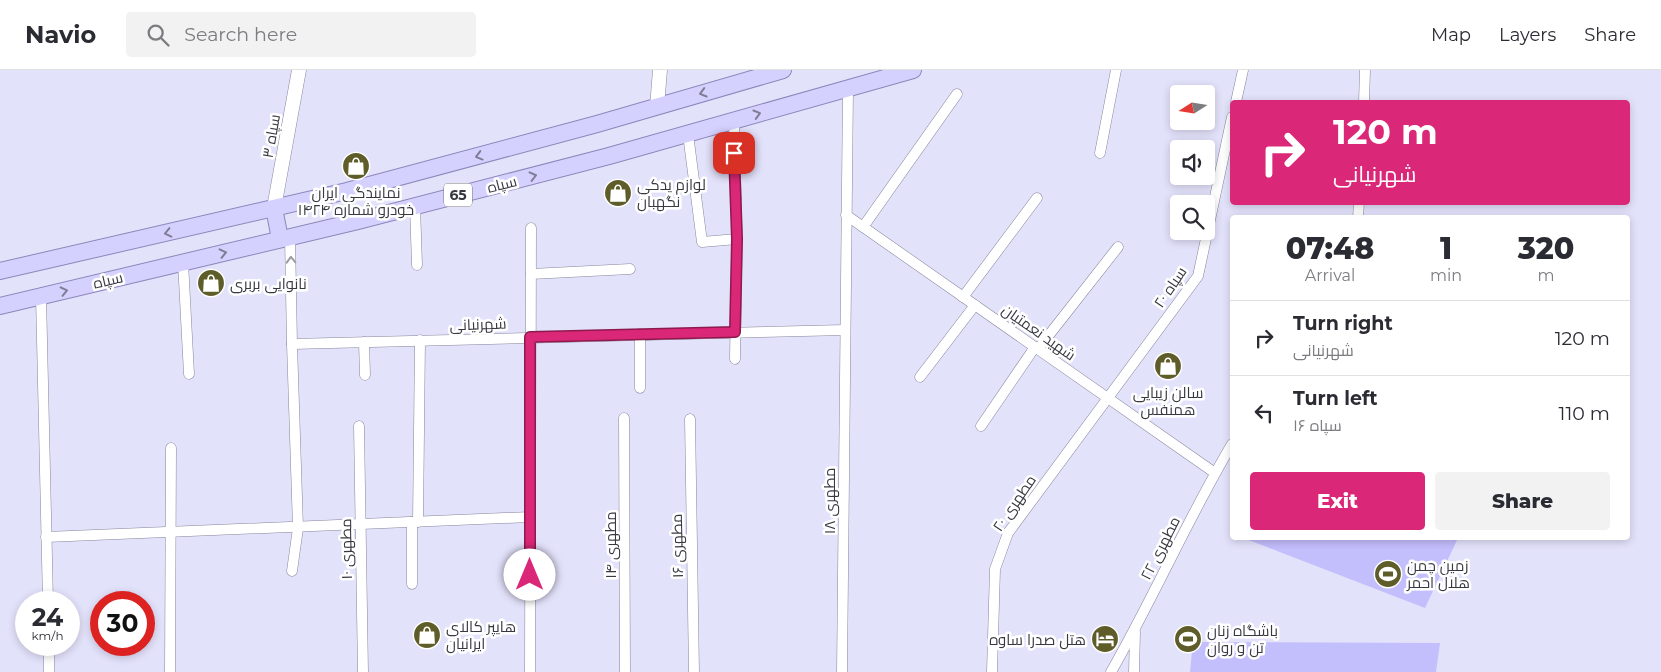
<!DOCTYPE html>
<meta charset="utf-8">
<style>
:root{--surface:#fff;--page:#f2f2f3;--text:#2b2b33;--muted:#7c7c81;--line:#e1e1e2;--accent:#db2777}
body{margin:0;font-family:Montserrat,Cairo,sans-serif;background:var(--page);color:var(--text);height:100vh;display:flex;flex-direction:column;font-size:19px;white-space:nowrap}
*{box-sizing:border-box;margin:0}
p{font-size:16px;color:var(--muted)}
.icon{flex:none;width:28px;height:28px;fill:none;stroke:currentColor;stroke-width:2;stroke-linecap:round;stroke-linejoin:round}
.map{position:relative;flex:1;overflow:hidden}
.sheet{position:absolute;left:1230px;top:145px;width:400px;height:325px;display:flex;flex-direction:column;background:var(--surface);border-radius:5px;box-shadow:0 2px 8px #0003}
.sheet>*{flex:none}
.banner{position:absolute;left:1230px;top:30px;width:400px;height:105px;border-radius:5px;box-shadow:0 2px 8px #0003;background:#db2777;color:#fff;overflow:hidden}
.needle{width:32px;rotate:258deg}
.buttons{position:absolute;left:1170px;top:15px;display:grid;gap:10px}
.buttons a{display:grid;place-items:center;width:45px;height:45px;border-radius:5px;background:var(--surface);box-shadow:0 2px 8px #0003;font-size:25px}
.speed{position:absolute;left:15px;top:521px;display:flex;gap:10px;font-size:25px;font-weight:700;text-align:center}
.speed>*{display:grid;place-content:center;width:65px;height:65px;border-radius:50%;background:var(--surface);box-shadow:0 2px 8px #0003;line-height:1}
.speed small{font-size:12px;font-weight:400}
.speed .limit{border:8px solid #d22;background:#fff;color:#111}
.pin{position:absolute;display:grid;place-items:center;width:42px;height:42px;color:#fff;margin:-21px;border-radius:10px;box-shadow:0 2px 8px #0006}
.me{position:absolute;width:55px;margin:-28px;rotate:0deg;stroke-linejoin:round;filter:drop-shadow(0 0 4px #0008)}
.turn{display:flex;align-items:center;gap:18px;height:105px;padding:0 20px;font-size:22px}
.turn .icon{width:65px;height:65px;stroke-width:2.5}
.turn b{display:block;font-size:35px;line-height:42px}
.eta{display:flex;justify-content:space-evenly;align-items:center;height:85px;text-align:center}
.eta b{font-size:30px;font-weight:800;line-height:35px}
.cta{display:flex;gap:10px;margin-top:auto;padding:10px 20px}
.cta a{flex:1;height:58px;border-radius:5px;background:var(--accent);color:#fff;font-size:20px;font-weight:800;line-height:58px;text-align:center}
.cta a+a{background:var(--page);color:var(--text)}
ul{padding:0;list-style:none}
li{display:flex;align-items:center;gap:15px;height:75px;padding:0 20px;border-top:1px solid var(--line)}
li div{flex:1}
li b{display:block;font-size:19px}
li em{font-style:normal}
header{display:flex;align-items:center;gap:30px;box-sizing:border-box;height:70px;padding:0 25px;background:var(--surface);border-bottom:1px solid var(--line)}
header strong{font-size:24px}
nav{display:flex;gap:28px;margin-inline-start:auto;font-size:18px}
.search{width:350px;height:45px;background:var(--page);display:flex;align-items:center;gap:12px;box-sizing:border-box;padding:0 18px;border-radius:5px;color:var(--muted);font-size:19px}
.map>svg:first-child{display:block}
.green{fill:#c3befc}
.lines{fill:none;stroke-linecap:round;stroke-linejoin:round}
.minor-casing{stroke:#86859c;stroke-width:11}
.tertiary-casing{stroke:#86859c;stroke-width:15}
.primary-casing{stroke:#8c87bb;stroke-width:18}
.minor{stroke:#fff;stroke-width:10}
.tertiary{stroke:#fff;stroke-width:14}
.primary{stroke:#d5d1fe;stroke-width:16}
.oneway{stroke:#7f7d96}
.oneway2{stroke:#9c9ca0}
.route-casing{stroke:#8e194d;stroke-width:12}
.route{stroke:#db2777;stroke-width:9}
.labels{text-anchor:middle;dominant-baseline:central;stroke-width:5;stroke-linejoin:round;paint-order:stroke}
.shield{fill:#fff;stroke:#74747a;stroke-width:1}
.shield-label{font-size:14px;font-weight:bold;fill:#383841}
.street-label{font-size:15px;fill:#383841;stroke:#fff}
.poi-label{font-size:15px;fill:#383841;stroke:#fff;text-anchor:start}
</style>
<header>
<strong>Navio</strong>
<div class="search"><svg class="icon" aria-label="search" viewBox="0 0 24 24"><circle cx="10" cy="10" r="6"/><path d="M15 15l6 6"/></svg>Search here</div>
<nav><a>Map</a><a>Layers</a><a>Share</a></nav>
</header>
<div class="map">
<svg width="1661" height="602" viewBox="0 0 1661 602">
<rect width="100%" height="100%" fill="#e3e2fb"/>
<!-- green -->
<g class="green">
<path d="M1246 468H1458L1425 538 1246 469Z"/>
<path d="M1193 572 1440 573 1436 602H1190Z"/>
</g>
<g class="lines">
<!-- minor casing -->
<g class="minor-casing">
<g id="minor">
<path d="M1236 32 1243 0"/>
<path d="M1364 32 1365 0"/>
<path d="M734 51 737 169 735 289"/>
<path d="M688 64 702 172 737 169"/>
<path d="M1100 83 1116 0"/>
<path d="M415 136 417 195"/>
<path d="M846 145 1215 403"/>
<path d="M1358 148 1359 132"/>
<path d="M863 157 957 24"/>
<path d="M290 167 292 274 298 458 292 501"/>
<path d="M183 192 189 304"/>
<path d="M531 204 630 199"/>
<path d="M41 226 48 532"/>
<path d="M963 227 1037 128"/>
<path d="M640 264V318"/>
<path d="M364 272 365 305"/>
<path d="M292 274 845 260"/>
<path d="M1038 279 1118 177"/>
<path d="M920 307 975 235"/>
<path d="M624 348 625 602"/>
<path d="M690 349 694 602"/>
<path d="M359 356 363 602"/>
<path d="M981 356 1035 277"/>
<path d="M412 452V514"/>
<path d="M418 452 420 270"/>
<path d="M46 467 530 447"/>
<path d="M49 575V602"/>
<path d="M170 602 171 378"/>
<path d="M530 602 531 158"/>
<path d="M842 602 848 18"/>
<path d="M992 602 995 499 1008 463 1198 206 1232 47"/>
<path d="M1111 602C1154 527 1188 448 1232 374"/>
<path d="M1134 602 1135 562"/>
</g>
</g>
<!-- tertiary casing -->
<g class="tertiary-casing">
<g id="tertiary">
<path d="M657 37 660 0"/>
<path d="M274 138 299 0"/>
</g>
</g>
<!-- primary casing -->
<g class="primary-casing">
<g id="primary">
<path d="M274 138 280 169"/>
<path d="M0 201 347 121 597 54 783 0"/>
<path d="M0 236 358 151 609 86 913 0"/>
</g>
</g>
<!-- minor -->
<use href="#minor" class="minor"/>
<!-- tertiary -->
<use href="#tertiary" class="tertiary"/>
<!-- primary -->
<use href="#primary" class="primary"/>
</g>
<!-- one-way arrows -->
<defs><path id="oneway-chevron" d="M-2-3.5L2.5 0L-2 3.5" fill="none" stroke-width="1.6" stroke-linecap="round" stroke-linejoin="round" transform="scale(1.25)"/></defs>
<g class="oneway">
<use href="#oneway-chevron" transform="translate(703 23) rotate(164)"/>
<use href="#oneway-chevron" transform="translate(757 44) rotate(-16)"/>
<use href="#oneway-chevron" transform="translate(479 86) rotate(165)"/>
<use href="#oneway-chevron" transform="translate(533 106) rotate(-14)"/>
<use href="#oneway-chevron" transform="translate(168 163) rotate(167)"/>
<use href="#oneway-chevron" transform="translate(223 183) rotate(-13)"/>
<use href="#oneway-chevron" transform="translate(64 221) rotate(-13)"/>
</g>
<use class="oneway2" href="#oneway-chevron" transform="translate(291 190) rotate(-92)"/>
<g class="lines">
<!-- route casing -->
<g class="route-casing">
<path id="route" d="M530 505V267L735 262 737 169 734 83"/>
</g>
<!-- route -->
<use href="#route" class="route"/>
</g>
<!-- icons -->
<defs>
<g id="shop-disc" transform="scale(1.4375)"><circle r="9.5" fill="#5e5d2a" stroke="#fff"/><path d="M-5-2.5h2.3a2.7 3.5 0 0 1 5.4 0H5L5.5 6h-11ZM-1.5-2.5h3a1.5 2.3 0 0 0-3 0Z" fill="#fff"/></g>
<g id="stadium-disc" transform="scale(1.4375)"><circle r="9.5" fill="#5e5d2a" stroke="#fff"/><path d="M0-5a6.5 5 0 1 0 0 10a6.5 5 0 1 0 0-10ZM-3.5-1.8h7v3.6h-7Z" fill="#fff"/></g>
<g id="hotel-disc" transform="scale(1.4375)"><circle r="9.5" fill="#5e5d2a" stroke="#fff"/><path d="M-6-4.5h1.5V1H6V5H4.5V3h-9V5H-6ZM-4 0a1.8 1.8 0 1 1 3.6 0ZM.5 0V-2.5h3Q6-2.5 6 0Z" fill="#fff"/></g>
</defs>
<g fill-rule="evenodd">
<use href="#shop-disc" x="356" y="96"/>
<use href="#shop-disc" x="618" y="123"/>
<use href="#shop-disc" x="211" y="213"/>
<use href="#shop-disc" x="1168" y="296"/>
<use href="#stadium-disc" x="1388" y="504"/>
<use href="#shop-disc" x="427" y="565"/>
<use href="#hotel-disc" x="1105" y="569"/>
<use href="#stadium-disc" x="1188" y="569"/>
</g>
<g class="labels">
<!-- shield labels -->
<rect class="shield" x="444" y="113.5" width="28" height="23" rx="4"/>
<g class="shield-label">
<text x="458" y="125">65</text>
</g>
<!-- street labels -->
<g class="street-label">
<text transform="translate(271 66) rotate(-80)">سپاه ۳</text>
<text transform="translate(502 114) rotate(-14)">سپاه</text>
<text transform="translate(108 210) rotate(-13)">سپاه</text>
<text transform="translate(1170 217) rotate(-56)">سپاه ۲۰</text>
<text transform="translate(478 254) rotate(-2)">شهرنیانی</text>
<text transform="translate(1039 262) rotate(35)">شهید نعمتیان</text>
<text transform="translate(829 431) rotate(-90)">مطهری ۱۸</text>
<text transform="translate(1014 433) rotate(-56)">مطهری ۲۰</text>
<text transform="translate(610 475) rotate(-90)">مطهری ۱۴</text>
<text transform="translate(677 476) rotate(-91)">مطهری ۱۶</text>
<text transform="translate(1160 478) rotate(-63)">مطهری ۲۲</text>
<text transform="translate(346 479) rotate(-91)">مطهری ۱۰</text>
</g>
<!-- poi labels -->
<g class="poi-label">
<text x="637" y="114">لوازم یدکی<tspan x="637" dy="17">نگهبان</tspan></text>
<text x="356" y="122" text-anchor="middle">نمایندگی ایران<tspan x="356" dy="17">خودرو شماره ۱۴۲۴</tspan></text>
<text x="230" y="213">نانوایی بربری</text>
<text x="1168" y="322" text-anchor="middle">سالن زيبايى<tspan x="1168" dy="17">همنفس</tspan></text>
<text x="1407" y="495">زمین چمن<tspan x="1407" dy="17">هلال احمر</tspan></text>
<text x="446" y="556">هایپر کالای<tspan x="446" dy="17">ایرانیان</tspan></text>
<text x="1207" y="560">باشگاه زنان<tspan x="1207" dy="17">تن و روان</tspan></text>
<text x="1086" y="569" text-anchor="end">هتل صدرا ساوه</text>
</g>
</g>
</svg>
<div class="buttons">
<a><svg class="needle" viewBox="-14 -14 28 28"><path d="M0-13l5 13h-10z" fill="#e53935"/><path d="M0 13l5-13h-10z" fill="#7c7c81"/></svg></a>
<a><svg class="icon" aria-label="sound" viewBox="0 0 24 24"><path d="M4 9h4l5-4v14l-5-4H4zM17 9q2 3 0 6"/></svg></a>
<a><svg class="icon" aria-label="search" viewBox="0 0 24 24"><circle cx="10" cy="10" r="6"/><path d="M15 15l6 6"/></svg></a>
</div>
<div class="speed"><div>24<small>km/h</small></div><div class="limit">30</div></div>
<div class="pin" style="left:734px;top:83px;background:#d93025"><svg class="icon" aria-label="arrive" viewBox="0 0 24 24"><path d="M6 21V4h12l-3 4 3 4H6"/></svg></div>
<svg class="me" style="left:530px;top:505px" viewBox="-20 -20 40 40"><circle r="19" fill="#fff"/><path d="M0-13L10 11 0 6-10 11z" fill="#db2777"/></svg>
<div class="banner">
<div class="turn"><svg class="icon" aria-label="right" viewBox="0 0 24 24"><path d="M7 20v-9h11M14 6l5 5-5 5"/></svg><div><b>120 m</b>شهرنیانی</div></div>
</div>
<section class="sheet">
<div class="eta">
<div><b>07:48</b><p>Arrival</p></div>
<div><b>1</b><p>min</p></div>
<div><b>320</b><p>m</p></div>
</div>
<ul>
<li><svg class="icon" aria-label="right" viewBox="0 0 24 24"><path d="M7 20v-9h11M14 6l5 5-5 5"/></svg><div><b>Turn right</b><p>شهرنیانی</p></div><em>120 m</em></li>
<li><svg class="icon" aria-label="left" viewBox="0 0 24 24"><path d="M17 20v-9H6M10 6l-5 5 5 5"/></svg><div><b>Turn left</b><p>سپاه ۱۶</p></div><em>110 m</em></li>
</ul>
<div class="cta"><a>Exit</a><a>Share</a></div>
</section>
</div>
